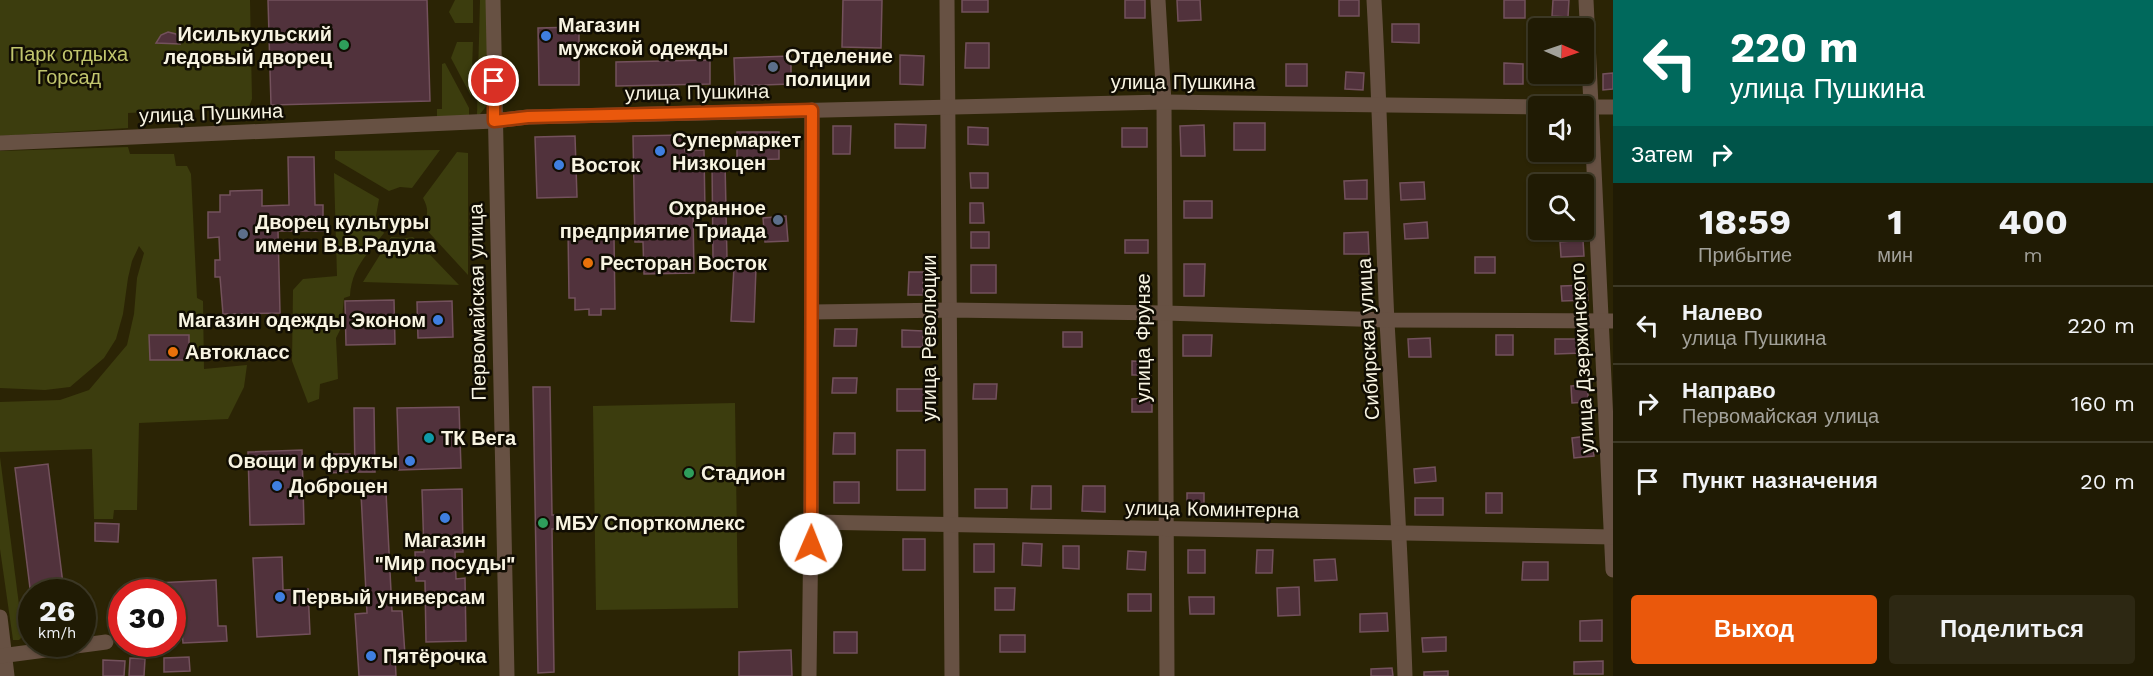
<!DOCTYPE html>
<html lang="ru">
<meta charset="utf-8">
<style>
:root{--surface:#201b04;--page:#2d2813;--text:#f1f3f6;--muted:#a2a19a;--line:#3d3926;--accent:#ea580c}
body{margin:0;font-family:"Work Sans",sans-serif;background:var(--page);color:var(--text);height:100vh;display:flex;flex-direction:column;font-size:22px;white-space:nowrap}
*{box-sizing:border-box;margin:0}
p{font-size:20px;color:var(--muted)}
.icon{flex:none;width:33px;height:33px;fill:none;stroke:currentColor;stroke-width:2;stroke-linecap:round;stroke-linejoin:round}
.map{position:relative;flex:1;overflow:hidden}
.drawer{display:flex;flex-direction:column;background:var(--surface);width:540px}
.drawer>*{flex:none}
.top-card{background:#00695c;color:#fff;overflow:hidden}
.needle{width:39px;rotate:92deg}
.buttons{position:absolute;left:1528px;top:18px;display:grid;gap:12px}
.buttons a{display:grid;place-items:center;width:66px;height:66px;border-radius:6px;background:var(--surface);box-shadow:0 2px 4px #0004,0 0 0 2px var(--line);font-size:30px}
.speed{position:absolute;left:18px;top:579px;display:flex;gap:12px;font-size:30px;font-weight:700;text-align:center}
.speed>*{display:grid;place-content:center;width:78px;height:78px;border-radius:50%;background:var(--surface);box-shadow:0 2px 4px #0004,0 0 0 2px var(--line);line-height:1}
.speed small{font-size:15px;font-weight:400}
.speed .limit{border:9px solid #d22;background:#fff;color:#111}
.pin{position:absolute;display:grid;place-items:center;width:51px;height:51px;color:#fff;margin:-26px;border:3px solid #fff;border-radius:50%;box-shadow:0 2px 6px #0007}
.me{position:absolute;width:66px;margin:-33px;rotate:1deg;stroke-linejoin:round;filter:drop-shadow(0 0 4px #0008)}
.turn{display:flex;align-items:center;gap:21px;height:126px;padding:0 18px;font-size:27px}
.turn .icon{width:78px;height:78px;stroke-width:2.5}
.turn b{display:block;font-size:42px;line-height:51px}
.then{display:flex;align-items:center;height:57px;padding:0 18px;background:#0003;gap:12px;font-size:22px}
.eta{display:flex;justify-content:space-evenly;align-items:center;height:102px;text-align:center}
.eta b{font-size:36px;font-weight:700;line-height:42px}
.action{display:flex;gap:12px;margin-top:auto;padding:12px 18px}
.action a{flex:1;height:69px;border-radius:6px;background:var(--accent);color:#fff;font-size:24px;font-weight:700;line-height:69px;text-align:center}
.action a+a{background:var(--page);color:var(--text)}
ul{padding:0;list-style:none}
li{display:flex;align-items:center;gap:18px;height:78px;padding:0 18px;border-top:2px solid var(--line)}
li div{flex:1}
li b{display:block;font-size:22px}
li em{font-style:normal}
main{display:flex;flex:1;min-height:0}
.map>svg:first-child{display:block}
.green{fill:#3c3d0e}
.building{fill:#51323c;stroke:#73515c;stroke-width:1.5}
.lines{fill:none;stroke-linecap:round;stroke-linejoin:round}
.minor{stroke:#675143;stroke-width:15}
.route-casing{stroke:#983908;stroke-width:15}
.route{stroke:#ea580c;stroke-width:10}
.shop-dot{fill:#3f7fe0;stroke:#110d03;stroke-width:2}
.leisure-dot{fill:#2e9e5b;stroke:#110d03;stroke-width:2}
.service-dot{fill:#5c6f8a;stroke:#110d03;stroke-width:2}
.food-dot{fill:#e8710a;stroke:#110d03;stroke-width:2}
.culture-dot{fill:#0f9aa8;stroke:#110d03;stroke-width:2}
.labels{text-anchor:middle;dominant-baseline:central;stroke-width:5;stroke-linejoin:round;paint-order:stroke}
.poi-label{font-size:20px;font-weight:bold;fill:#f8f4e2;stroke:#110d03;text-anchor:start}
.park-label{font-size:20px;fill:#c1c56d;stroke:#110d03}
.street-label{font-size:20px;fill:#f8f4e2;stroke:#110d03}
</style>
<main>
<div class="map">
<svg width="1613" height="676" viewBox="0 0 1613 676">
<rect width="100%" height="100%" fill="#2b2405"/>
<!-- green -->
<g class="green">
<path d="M0 0H250L252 99 249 107 128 113V128L0 136Z"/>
<path d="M455 0H473V23H455L449 12Z"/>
<path d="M480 0H487L488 104 480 114 477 115Z"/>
<path d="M457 42H473L471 96 451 58Z"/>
<path d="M445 63 469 108V116L437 118V109H442V64Z"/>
<path d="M128 147 130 154H174L176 166H187L191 174 197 298 203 301 204 369 247 365 244 387 228 419 139 423 137 510H114L113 519H94L92 449 0 452V402L60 400 89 390 127 345 134 314 137 278 144 253 139 246 132 261 128 278 123 314 116 339 104 358 70 387 45 390 0 388V151Z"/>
<path d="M440 150 412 188 400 187 389 191 335 159V151Z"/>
<path d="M457 152 468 153V275L423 226C428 215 429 209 423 198Z"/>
<path d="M334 173 379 199 376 216 384 233C368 253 351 269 350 296L344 298 341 328 336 338 338 379 320 384 319 399 308 403 292 361 293 290 303 279 337 276Z"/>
<path d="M391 237 406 238 413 237 459 285 363 282Z"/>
<path d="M735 403 738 608 596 610 593 406Z"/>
<path d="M0 457 23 636 19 640H13L0 549Z"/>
</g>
<!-- building -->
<g class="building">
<path d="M268 0H427L430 101 271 105Z"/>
<path d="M843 0H882L881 48 842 47Z"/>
<rect x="962" y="0" width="26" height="12"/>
<rect x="1125" y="0" width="20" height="18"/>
<path d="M1177 0H1200L1201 20 1178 21Z"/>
<rect x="1339" y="0" width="20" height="16"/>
<rect x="1504" y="0" width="21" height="18"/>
<path d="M1553 0H1569L1568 17 1552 16Z"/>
<path d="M1392 24H1419V43L1392 42Z"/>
<path d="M579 27V85H539L538 28Z"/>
<path d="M168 32 176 34 180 44 156 43 161 35Z"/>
<path d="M966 43H989V68H965Z"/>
<path d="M900 55 924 56 923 85 900 84Z"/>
<path d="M791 56V84L735 86 734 58Z"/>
<path d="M710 60V84L616 86V62Z"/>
<path d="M1504 63 1523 64V84H1504Z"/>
<rect x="1286" y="64" width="21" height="22"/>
<path d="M1346 72 1364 73 1363 90 1345 89Z"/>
<path d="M1613 73V89L1603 90V74Z"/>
<rect x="1234" y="123" width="31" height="27"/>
<path d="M895 124 926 125 925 148H895Z"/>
<path d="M1204 125 1205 156H1181L1180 126Z"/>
<path d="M833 126H851L850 154H833Z"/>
<path d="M968 127 988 128V145L968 144Z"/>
<rect x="1122" y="128" width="25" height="19"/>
<path d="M737 132H779V159L737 160Z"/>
<path d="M685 135V151L704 150 705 213H693L694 273 644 274 643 242H635L633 136Z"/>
<path d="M575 136 577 197 537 198 535 137Z"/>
<path d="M288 157H314L315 205H323V231H278L280 313 223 314 220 277H215V260H220L219 237 208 238V212H220V195H230V191L262 190V206L289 205Z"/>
<path d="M725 161 727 259H713L712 162Z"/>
<path d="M970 173H988V188H971Z"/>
<path d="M1367 180V199H1345L1344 181Z"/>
<path d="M1424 182 1425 199 1401 200 1400 183Z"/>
<rect x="1184" y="201" width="28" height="17"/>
<path d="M970 203H983L984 223H970Z"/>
<path d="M786 216 788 241 765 242 763 218Z"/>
<path d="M1427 222 1428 238 1405 239 1404 224Z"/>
<path d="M586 229V238L614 237 615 309H601V315H589V309L575 310V298H569L568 230Z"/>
<rect x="971" y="232" width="18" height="16"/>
<path d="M1368 232 1369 254H1344V233Z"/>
<rect x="1125" y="240" width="23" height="13"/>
<path d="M1583 240 1584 256 1561 257 1560 242Z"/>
<rect x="1475" y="257" width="20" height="16"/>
<path d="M1184 264H1205L1204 296H1184Z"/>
<rect x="971" y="265" width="25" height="28"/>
<path d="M734 267 756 268 754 322 731 321Z"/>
<path d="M909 272H923V295H908Z"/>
<path d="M1587 285 1588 300 1562 301 1561 286Z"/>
<path d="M394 300 395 344 346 345 345 301Z"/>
<path d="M452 301 453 337 418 338 417 302Z"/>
<path d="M835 329H857L856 346H834Z"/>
<path d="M902 330 923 331V347H902Z"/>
<rect x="1063" y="332" width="19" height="15"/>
<path d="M149 335H189V360H150Z"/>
<path d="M1183 335H1212L1211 356H1183Z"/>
<rect x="1496" y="335" width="17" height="20"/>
<path d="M1430 338 1431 357H1409L1408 339Z"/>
<path d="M1555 339H1582L1583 353 1555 354Z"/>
<path d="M1132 361 1151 362V375H1132Z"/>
<path d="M833 378H857L856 393H832Z"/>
<path d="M974 384H997L996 399H973Z"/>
<path d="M1588 385V402L1572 403 1571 386Z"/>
<path d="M533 387H550L552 515H560V529H552L554 672 538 673Z"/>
<rect x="897" y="389" width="28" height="22"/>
<path d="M1152 398V412H1132V399Z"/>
<path d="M459 407 461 468 399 470 397 408Z"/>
<path d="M354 408H374L375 472H355Z"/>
<path d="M834 433H855V454H833Z"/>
<path d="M1587 436V441H1592L1594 456 1574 458 1572 438Z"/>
<path d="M302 450 304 524 250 525 248 452Z"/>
<rect x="897" y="450" width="28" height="40"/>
<path d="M329 454H350V472L329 473Z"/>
<path d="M48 464 64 592H32V604L15 468Z"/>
<path d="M1435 467 1436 481 1415 483 1414 469Z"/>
<rect x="834" y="482" width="25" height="21"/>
<path d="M1032 486H1051V509H1031Z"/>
<path d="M1083 486H1105V512L1082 511Z"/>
<path d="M462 489 463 552H455L456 579 465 578 466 641 426 642 425 581H416L415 552H424L422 490Z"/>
<rect x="975" y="489" width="32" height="19"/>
<path d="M386 492 392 611H402L405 655H395L396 676H359L355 614 367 613 361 493Z"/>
<rect x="1187" y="493" width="17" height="19"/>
<rect x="1486" y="493" width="16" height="20"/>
<rect x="1415" y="498" width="28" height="17"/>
<path d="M95 523 119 524 118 542 95 541Z"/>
<rect x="903" y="539" width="22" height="31"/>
<path d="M1023 543 1042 544 1041 566 1022 565Z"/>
<rect x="974" y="544" width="20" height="28"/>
<path d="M1063 546H1079V569L1063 568Z"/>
<rect x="1188" y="550" width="17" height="23"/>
<path d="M1257 550H1273L1272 573H1256Z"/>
<path d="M1128 551 1146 552 1145 570 1127 569Z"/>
<path d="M282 557 283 590 308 589 310 634 257 637 253 558Z"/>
<path d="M1335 559 1337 580 1315 581 1314 560Z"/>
<path d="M1523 562H1548V580H1522Z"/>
<path d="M216 580 218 626H226L227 641 183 643 182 631 172 632V592H156V583Z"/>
<path d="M1299 587 1300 615 1278 616 1277 588Z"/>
<path d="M995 588H1015L1014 610H995Z"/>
<rect x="1128" y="594" width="23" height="17"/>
<path d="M1189 597H1214V614H1190Z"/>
<path d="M1387 613 1388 631 1360 632V614Z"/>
<path d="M1602 620V641H1580V621Z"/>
<rect x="834" y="632" width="23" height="21"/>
<rect x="1000" y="635" width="25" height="17"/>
<path d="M1446 637V651L1423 652 1422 638Z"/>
<path d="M791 650 792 676H739V652Z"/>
<path d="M189 657 190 671 164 672V658Z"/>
<path d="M130 658 145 659 144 676H129Z"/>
<path d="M103 660 125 661 124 676H103Z"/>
<path d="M1603 661V674H1574V662Z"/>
<path d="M1392 668 1393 676H1371V669Z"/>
<path d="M1448 671V676H1424V672Z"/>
</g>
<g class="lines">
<!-- minor -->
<g class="minor">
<path d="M493 0 507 676"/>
<path d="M947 0 952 676"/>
<path d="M1158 0 1164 102 1167 676"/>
<path d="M1374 0C1380 107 1382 215 1387 322 1394 440 1401 558 1405 676"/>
<path d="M1586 0 1613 570"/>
<path d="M1584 107H1613"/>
<path d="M0 143 494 121 528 117 1164 102 1539 107"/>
<path d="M812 312 950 310 1165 313 1387 320 1613 321"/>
<path d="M811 522 1613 537"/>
<path d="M0 617 7 676"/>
<path d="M0 656 106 642"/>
<path d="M809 676 811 522 812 110"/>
</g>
</g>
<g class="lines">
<!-- route casing -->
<g class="route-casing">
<path id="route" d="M494 81V121L528 117 812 110 811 544"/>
</g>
<!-- route -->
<use href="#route" class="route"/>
</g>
<!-- markers -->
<g class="shop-dot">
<circle cx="546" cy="36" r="6"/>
<circle cx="660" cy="151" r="6"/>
<circle cx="559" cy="165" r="6"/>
<circle cx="438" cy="320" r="6"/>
<circle cx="410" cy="461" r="6"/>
<circle cx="277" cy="486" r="6"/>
<circle cx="445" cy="518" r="6"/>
<circle cx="280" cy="597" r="6"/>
<circle cx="371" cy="656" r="6"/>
</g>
<g class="leisure-dot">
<circle cx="344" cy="45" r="6"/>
<circle cx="689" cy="473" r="6"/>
<circle cx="543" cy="523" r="6"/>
</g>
<g class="service-dot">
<circle cx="773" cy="67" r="6"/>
<circle cx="778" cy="220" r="6"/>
<circle cx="243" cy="234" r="6"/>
</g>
<g class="food-dot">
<circle cx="588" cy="263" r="6"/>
<circle cx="173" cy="352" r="6"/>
</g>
<circle class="culture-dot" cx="429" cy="438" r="6"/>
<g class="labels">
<!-- poi labels -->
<g class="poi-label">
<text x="558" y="25">Магазин<tspan x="558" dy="23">мужской одежды</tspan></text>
<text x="332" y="34" text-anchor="end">Исилькульский<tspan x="332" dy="23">ледовый дворец</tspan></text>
<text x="785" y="56">Отделение<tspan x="785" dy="23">полиции</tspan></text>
<text x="672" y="140">Супермаркет<tspan x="672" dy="23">Низкоцен</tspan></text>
<text x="571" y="165">Восток</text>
<text x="766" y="208" text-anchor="end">Охранное<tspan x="766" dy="23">предприятие Триада</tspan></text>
<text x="255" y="222">Дворец культуры<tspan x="255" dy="23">имени В.В.Радула</tspan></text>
<text x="600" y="263">Ресторан Восток</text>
<text x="426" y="320" text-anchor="end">Магазин одежды Эконом</text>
<text x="185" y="352">Автокласс</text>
<text x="441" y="438">ТК Вега</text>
<text x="398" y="461" text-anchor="end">Овощи и фрукты</text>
<text x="701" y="473">Стадион</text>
<text x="289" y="486">Доброцен</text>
<text x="555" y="523">МБУ Спорткомлекс</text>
<text x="445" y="540" text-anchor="middle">Магазин<tspan x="445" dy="23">"Мир посуды"</tspan></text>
<text x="292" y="597">Первый универсам</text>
<text x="383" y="656">Пятёрочка</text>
</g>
<!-- park labels -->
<g class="park-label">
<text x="69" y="54">Парк отдыха<tspan x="69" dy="23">Горсад</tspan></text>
</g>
<!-- street labels -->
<g class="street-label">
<text x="1183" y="82">улица Пушкина</text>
<text transform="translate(697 92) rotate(-1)">улица Пушкина</text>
<text transform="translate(211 113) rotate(-2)">улица Пушкина</text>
<text transform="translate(477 302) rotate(-91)">Первомайская улица</text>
<text transform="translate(929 338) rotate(-90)">улица Революции</text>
<text transform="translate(1143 338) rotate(-90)">улица Фрунзе</text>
<text transform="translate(1368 339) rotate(-93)">Сибирская улица</text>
<text transform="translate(1582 358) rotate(-93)">улица Дзержинского</text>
<text transform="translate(1212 509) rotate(1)">улица Коминтерна</text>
</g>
</g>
</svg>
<div class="buttons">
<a><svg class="needle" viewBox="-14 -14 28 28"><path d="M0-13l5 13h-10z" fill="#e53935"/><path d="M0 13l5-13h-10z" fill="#a2a19a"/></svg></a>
<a><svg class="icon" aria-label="sound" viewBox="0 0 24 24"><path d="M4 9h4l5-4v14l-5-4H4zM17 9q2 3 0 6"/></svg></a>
<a><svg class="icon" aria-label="search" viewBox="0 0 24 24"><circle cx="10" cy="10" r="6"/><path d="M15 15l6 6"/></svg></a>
</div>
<div class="speed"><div>26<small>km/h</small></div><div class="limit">30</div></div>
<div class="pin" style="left:494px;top:81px;background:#d93025"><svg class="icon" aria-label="arrive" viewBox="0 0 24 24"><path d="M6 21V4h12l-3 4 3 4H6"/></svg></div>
<svg class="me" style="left:811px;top:544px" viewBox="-20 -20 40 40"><circle r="19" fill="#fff"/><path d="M0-13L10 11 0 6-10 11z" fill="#ea580c"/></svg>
</div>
<section class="drawer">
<div class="top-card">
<div class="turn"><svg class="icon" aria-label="left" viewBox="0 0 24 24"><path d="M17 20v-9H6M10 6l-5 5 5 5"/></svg><div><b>220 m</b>улица Пушкина</div></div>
<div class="then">Затем<svg class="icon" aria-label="right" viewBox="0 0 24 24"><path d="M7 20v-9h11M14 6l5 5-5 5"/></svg></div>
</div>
<div class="eta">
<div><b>18:59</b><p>Прибытие</p></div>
<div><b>1</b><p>мин</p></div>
<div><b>400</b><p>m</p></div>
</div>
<ul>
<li><svg class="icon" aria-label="left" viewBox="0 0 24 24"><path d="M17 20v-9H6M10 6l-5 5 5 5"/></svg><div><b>Налево</b><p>улица Пушкина</p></div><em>220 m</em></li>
<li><svg class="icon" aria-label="right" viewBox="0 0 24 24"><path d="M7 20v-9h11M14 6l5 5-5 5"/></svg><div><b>Направо</b><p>Первомайская улица</p></div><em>160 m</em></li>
<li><svg class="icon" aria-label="arrive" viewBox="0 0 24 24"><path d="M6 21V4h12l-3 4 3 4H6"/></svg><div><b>Пункт назначения</b></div><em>20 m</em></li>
</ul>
<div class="action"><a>Выход</a><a>Поделиться</a></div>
</section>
</main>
